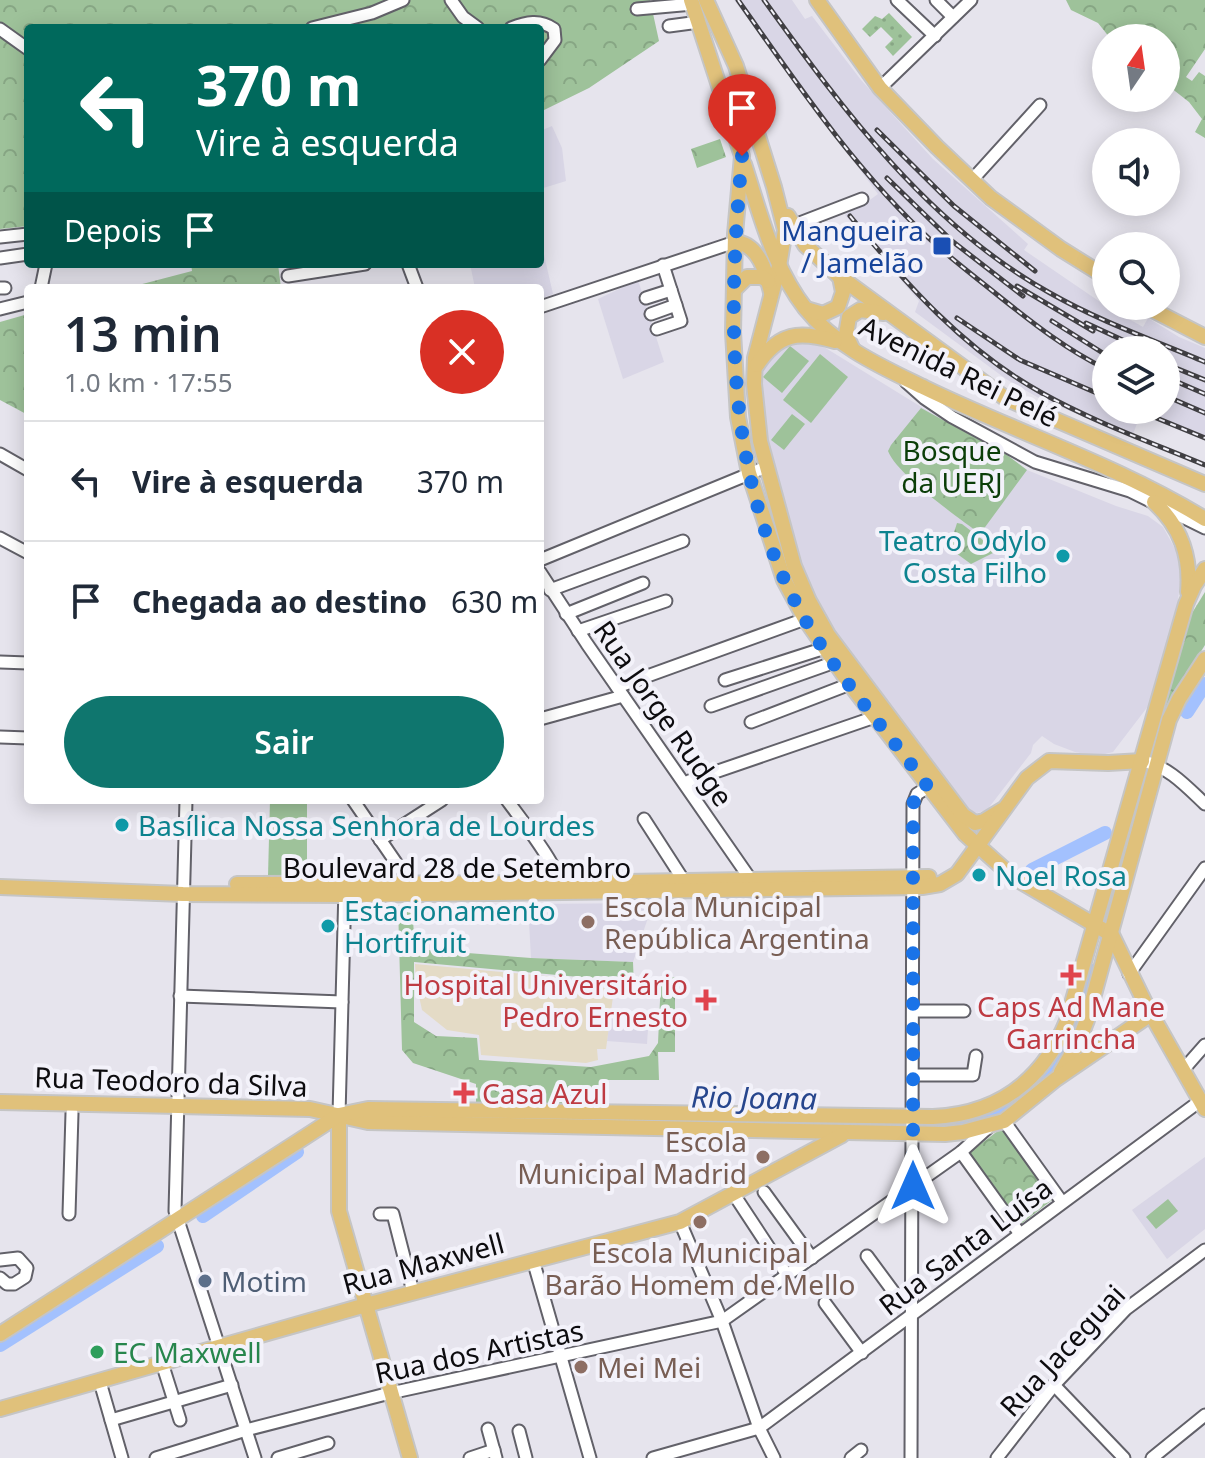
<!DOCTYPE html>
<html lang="pt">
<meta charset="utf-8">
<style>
:root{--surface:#fff;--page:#f2f2f3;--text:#1f2937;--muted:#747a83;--line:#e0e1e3;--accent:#0f766e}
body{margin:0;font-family:"Noto Sans",sans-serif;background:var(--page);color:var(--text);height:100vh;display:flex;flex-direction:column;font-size:30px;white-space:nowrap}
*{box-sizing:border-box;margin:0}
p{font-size:26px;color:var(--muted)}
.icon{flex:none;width:44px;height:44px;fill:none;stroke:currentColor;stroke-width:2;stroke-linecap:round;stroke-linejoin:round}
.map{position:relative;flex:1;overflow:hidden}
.side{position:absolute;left:24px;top:284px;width:520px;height:520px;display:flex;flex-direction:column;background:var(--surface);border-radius:8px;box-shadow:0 4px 20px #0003}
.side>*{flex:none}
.top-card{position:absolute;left:24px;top:24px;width:520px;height:244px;border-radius:8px;box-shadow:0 4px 20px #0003;background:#00695c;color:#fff;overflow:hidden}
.needle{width:52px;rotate:13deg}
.controls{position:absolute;left:1092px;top:24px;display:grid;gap:16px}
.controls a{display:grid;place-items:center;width:88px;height:88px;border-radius:50%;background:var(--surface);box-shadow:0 4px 20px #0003;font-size:40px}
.pin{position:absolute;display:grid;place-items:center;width:68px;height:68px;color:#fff;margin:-82px -34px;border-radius:50% 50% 50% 0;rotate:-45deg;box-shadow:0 0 8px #0007}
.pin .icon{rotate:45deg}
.me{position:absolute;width:88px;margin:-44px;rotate:0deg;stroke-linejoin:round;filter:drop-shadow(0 0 6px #0008)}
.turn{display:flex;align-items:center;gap:28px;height:168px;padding:0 40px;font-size:36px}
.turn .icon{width:104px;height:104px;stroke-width:2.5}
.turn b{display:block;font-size:56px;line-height:68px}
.then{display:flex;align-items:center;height:76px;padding:0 40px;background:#0003;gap:16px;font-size:30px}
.round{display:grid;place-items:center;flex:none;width:84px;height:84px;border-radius:42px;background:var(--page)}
.overview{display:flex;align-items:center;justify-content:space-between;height:136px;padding:0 40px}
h1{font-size:48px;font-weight:600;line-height:60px}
.button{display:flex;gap:16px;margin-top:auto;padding:16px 40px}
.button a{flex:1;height:92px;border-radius:48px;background:var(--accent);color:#fff;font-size:32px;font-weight:600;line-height:92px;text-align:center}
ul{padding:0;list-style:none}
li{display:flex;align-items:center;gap:24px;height:120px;padding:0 40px;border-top:2px solid var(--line)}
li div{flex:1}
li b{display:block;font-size:30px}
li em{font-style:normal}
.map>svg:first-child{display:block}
.built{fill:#d9d6e6}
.medical{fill:#e4dbc6}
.grass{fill:#9ec29a}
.forest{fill:url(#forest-crowns)}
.garden{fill:url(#garden-dots)}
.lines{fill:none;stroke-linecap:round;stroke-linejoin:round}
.river{stroke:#a3c1fe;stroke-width:14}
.minor-casing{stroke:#626169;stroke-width:15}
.major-casing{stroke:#c5c5c5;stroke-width:18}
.minor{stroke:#fff;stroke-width:11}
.major{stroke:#e0c17b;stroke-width:14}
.rail-casing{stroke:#403f43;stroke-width:5}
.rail{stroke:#f3f2fa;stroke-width:2;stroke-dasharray:6;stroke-linecap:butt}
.route{stroke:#1a73e8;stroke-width:14;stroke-dasharray:0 25.2}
.transit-dot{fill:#1a4fb4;stroke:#f3f2fa;stroke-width:3}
.culture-dot{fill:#0f9aa8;stroke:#f3f2fa;stroke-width:3}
.education-dot{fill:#8d6e63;stroke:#f3f2fa;stroke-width:3}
.health-dot{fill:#e0444e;stroke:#f3f2fa;stroke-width:3}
.service-dot{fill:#5c6f8a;stroke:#f3f2fa;stroke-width:3}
.leisure-dot{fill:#2e9e5b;stroke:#f3f2fa;stroke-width:3}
.labels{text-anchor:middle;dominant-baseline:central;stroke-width:8;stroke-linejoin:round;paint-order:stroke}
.transit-label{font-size:28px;fill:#164399;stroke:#f3f2fa;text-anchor:end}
.street-label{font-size:28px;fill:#0d0c0f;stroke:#f3f2fa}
.park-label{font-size:28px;fill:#0b3e08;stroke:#f3f2fa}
.culture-label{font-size:28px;fill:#0d838f;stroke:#f3f2fa;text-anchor:start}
.education-label{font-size:28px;fill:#785e54;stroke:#f3f2fa;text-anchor:start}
.health-label{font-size:28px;fill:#be3a42;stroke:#f3f2fa;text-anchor:end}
.service-label{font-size:28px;fill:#4e5e75;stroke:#f3f2fa;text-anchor:start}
.leisure-label{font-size:28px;fill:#27864d;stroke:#f3f2fa;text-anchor:start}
.water-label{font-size:30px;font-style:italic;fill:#27468d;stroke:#f3f2fa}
</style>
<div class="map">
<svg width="1205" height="1458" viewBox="0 0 1205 1458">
<defs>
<pattern id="forest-crowns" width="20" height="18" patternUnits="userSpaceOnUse" patternTransform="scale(2)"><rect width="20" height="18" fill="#9ec29a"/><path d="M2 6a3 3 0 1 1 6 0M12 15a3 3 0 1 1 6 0" fill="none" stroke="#87a684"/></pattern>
<pattern id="garden-dots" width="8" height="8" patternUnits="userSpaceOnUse" patternTransform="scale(2)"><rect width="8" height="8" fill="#9ec29a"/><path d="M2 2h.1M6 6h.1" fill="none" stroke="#87a684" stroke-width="1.8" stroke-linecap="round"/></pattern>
</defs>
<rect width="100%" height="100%" fill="#e6e4ed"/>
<!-- built -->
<g class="built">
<path d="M734 0H792L805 19 812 16 861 80 933 159 1028 244 1024 250 1106 306 1143 327 1148 318 1179 337 1205 348V436L1143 410H1166V350H1106V410H1142L1132 437 1037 397 1006 379 915 312 919 301 845 215 853 209 856 210 878 194Z"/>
<path d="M552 126 562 148 566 181 540 189V131Z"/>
<path d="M540 237 553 294 540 299V288H475L470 264H540Z"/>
<path d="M638 280 664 362 623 379 598 299Z"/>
<path d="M808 341 824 347 923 408 1007 455 1027 470 1116 506 1148 516 1163 527 1178 554 1181 577 1177 607 1165 659 1149 705 1113 752 1097 756 1075 752 1054 744 1042 736 1033 745 1031 753 987 810 977 813 970 810 853 657 828 621 801 564 763 426 761 383 765 365 783 346Z"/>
<path d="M653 903 633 962 531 958 528 904Z"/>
<path d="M611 1011 649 1014 647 1044 607 1041Z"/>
<path d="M1205 1157V1229L1167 1259 1132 1210Z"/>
</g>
<!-- medical -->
<path class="medical" d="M415 964 567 978 564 997 577 998 578 985 614 989 606 1049H597L598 1060 586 1063 481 1055 479 1035 447 1030 422 1010 416 982Z"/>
<!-- grass -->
<g class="grass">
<path d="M790 346 809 361 782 393 763 377Z"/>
<path d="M820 354 848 377 811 423 783 400Z"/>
<path d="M792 414 805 424 784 450 771 440Z"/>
<path d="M270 800H305L307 803V876H268Z"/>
<path d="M1168 1199 1178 1211 1156 1229 1146 1217Z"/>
</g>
<!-- forest -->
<g class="forest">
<path d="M0 0H650L659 41 589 88 540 112V28H28V226L0 229Z"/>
<path d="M1066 0H1205V49L1186 77 1192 81 1199 72 1205 76V138L1195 132 1202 119 1189 102 1166 84V38H1110L1098 23 1071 10Z"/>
<path d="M720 139 726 157 697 168 691 149Z"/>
<path d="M191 264H278L281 288H127L192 271Z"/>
<path d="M28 314V415L0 400V322Z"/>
<path d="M921 408 1007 455 1027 470 980 534C958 517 897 475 888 451L891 445Z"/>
<path d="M957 523 962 524 992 547 993 553 971 564 949 548Z"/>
<path d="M1205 592V645L1161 715 1192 613Z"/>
<path d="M398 905 412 906 415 949 531 958 633 962 634 988 579 984V977L414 962V1022L436 1036 477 1038 479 1060 591 1067 649 1056 658 1043 661 979 675 977V1052H658L659 1080H606L607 1109 476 1104V1084L413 1063 402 1050Z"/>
<path d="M999 1130 1010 1134 1056 1197 1021 1224 969 1153Z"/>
</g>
<!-- garden -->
<path class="garden" d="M889 13 912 37 893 56 885 47 893 39 881 27 870 37 862 29 875 16 882 19Z"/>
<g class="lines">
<!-- river -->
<g class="river">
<path d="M1187 712 1205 684"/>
<path d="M1032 870 1105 833"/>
<path d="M1107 917 1127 848"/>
<path d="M732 1123 904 1125"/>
<path d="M923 1125C948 1122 977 1121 1001 1110 1059 1083 1075 1027 1092 971"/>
<path d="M203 1216 297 1152"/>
<path d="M0 1345 157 1246"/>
</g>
<!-- minor casing -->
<g class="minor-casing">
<g id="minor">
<path d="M451 0 463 17 478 28"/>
<path d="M897 0 935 36"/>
<path d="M936 0 953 17"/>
<path d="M637 9 693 4"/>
<path d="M669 26 699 22"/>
<path d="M312 28 372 13 403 0"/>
<path d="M511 28C526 22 540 19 554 29L555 40 540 60"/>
<path d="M0 29 28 49"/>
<path d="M880 88 971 0"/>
<path d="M972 180 1040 105"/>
<path d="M792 226 862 199"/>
<path d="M0 237 28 234"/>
<path d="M0 258 28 254"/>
<path d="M408 264 417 288"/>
<path d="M288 276 365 264"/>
<path d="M0 288H5"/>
<path d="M41 288 46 264"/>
<path d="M646 298 671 290"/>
<path d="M540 307 735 242"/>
<path d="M0 309 28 302"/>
<path d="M651 314 676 305"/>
<path d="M657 329 681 321 663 265"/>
<path d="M906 382 924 398 952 417 1035 462 1130 491 1205 528"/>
<path d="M0 454 28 470"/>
<path d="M0 538 28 553"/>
<path d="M540 560 766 467"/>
<path d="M540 572 587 644 751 880"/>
<path d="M550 590 683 541"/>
<path d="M566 614 643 583"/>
<path d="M578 631 666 601"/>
<path d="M0 662 28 663"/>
<path d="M725 680 825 648"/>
<path d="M617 687 805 619"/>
<path d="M711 706 835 662"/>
<path d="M540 719 623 696"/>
<path d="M751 722 850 684"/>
<path d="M0 737 28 738"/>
<path d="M1142 761C1168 766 1186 786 1205 804"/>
<path d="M689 781 875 717"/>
<path d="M186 800 175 1211 255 1458"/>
<path d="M353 800 410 883"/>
<path d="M507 800C520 818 560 868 561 887"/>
<path d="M644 819 684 881 685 887"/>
<path d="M380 840 442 800"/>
<path d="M1129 974 1205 868"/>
<path d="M180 996 342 1002"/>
<path d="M913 1011H964"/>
<path d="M1183 1070 1205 1045"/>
<path d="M913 1075H973L976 1056"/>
<path d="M339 1115 345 888"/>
<path d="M1004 1121 1062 1202"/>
<path d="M961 1152 1020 1234"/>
<path d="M764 1192 812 1258"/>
<path d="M733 1193 787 1275"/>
<path d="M69 1214 72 1113"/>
<path d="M380 1214H393L413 1292"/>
<path d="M680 1222 722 1321 759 1428 774 1458"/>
<path d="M867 1256 901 1302 911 1306"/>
<path d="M0 1260 18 1258 27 1268 25 1277 14 1284H7L0 1278"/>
<path d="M533 1260 590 1458"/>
<path d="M825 1303 862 1353"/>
<path d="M162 1363 180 1420"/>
<path d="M100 1382 122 1458"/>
<path d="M1054 1385 1124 1458"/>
<path d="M111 1420 232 1385"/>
<path d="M488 1429 496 1458"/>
<path d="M519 1431 526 1458"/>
<path d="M156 1458 246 1430 390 1393 722 1321 961 1152 991 1125"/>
<path d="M278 1458 328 1443"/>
<path d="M470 1458 494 1450"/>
<path d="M653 1458 759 1428 1200 1101"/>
<path d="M851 1458 861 1450"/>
<path d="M911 1458 913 804 917 794 928 787"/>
<path d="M997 1458 1054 1385 1126 1309 1205 1250"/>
<path d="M1152 1458 1205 1415"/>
</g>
</g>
<!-- major casing -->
<g class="major-casing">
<g id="major">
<path d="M691 0 742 156 735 234 733 332 738 417 749 473 784 580 805 619 850 684 965 834 1013 877 1112 935 1146 1005 1205 1109"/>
<path d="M706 0 736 66 774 187 785 230 779 266 755 358 754 384 760 441 794 566 809 601 828 635 963 815 975 823 984 821 1002 810"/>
<path d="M817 0 880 88 937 147 991 198 1061 249 1106 277"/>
<path d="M744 164C760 213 773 267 805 308 836 347 882 367 925 388 1018 433 1117 465 1205 519"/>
<path d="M788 216 805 245 840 277 1005 398 1205 484"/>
<path d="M735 242C759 244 766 272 771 292"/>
<path d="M735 289 747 277H762L768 281"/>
<path d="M1145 306 1205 337"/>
<path d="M806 309 823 314 838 307 843 292 840 277"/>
<path d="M852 348 846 335 849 317 860 310 884 313"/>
<path d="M757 365C779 332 799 331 835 341"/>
<path d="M1154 502C1181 527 1191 556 1188 592"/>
<path d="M237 884 562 883 929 877"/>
<path d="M0 887 183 894 344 895 922 887 940 884 957 874 1027 778 1049 761 1108 763 1142 761"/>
<path d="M1061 1072 1078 1043 1087 1020 1169 720 1179 699 1205 659"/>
<path d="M0 1102 310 1109 368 1122 945 1134 963 1132 1004 1121 1056 1079 1151 1014"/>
<path d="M339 1115V1211L410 1458"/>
<path d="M0 1334 339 1115 368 1109 933 1117C998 1114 1043 1080 1067 1021L1186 604 1194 586 1205 569"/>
<path d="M0 1409 366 1305 680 1222 842 1135"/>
</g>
</g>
<!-- minor -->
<use href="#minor" class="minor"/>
<!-- major -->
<use href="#major" class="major"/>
<!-- rail casing -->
<g class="rail-casing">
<g id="rail">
<path d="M738 0C797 84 857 173 934 243 955 262 978 279 1000 297 1034 324 1067 350 1106 369"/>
<path d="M764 0C843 110 929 226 1050 293 1099 321 1153 340 1205 362"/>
<path d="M877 130 954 206 1035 271"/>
<path d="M887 178 952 241 1023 296"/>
<path d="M850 216C906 284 964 350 1042 393 1094 422 1150 442 1205 465"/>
<path d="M1017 286 1093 331"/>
<path d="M957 318 1020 360 1106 397"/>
<path d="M1052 321 1106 355"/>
<path d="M1086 323 1144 350"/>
<path d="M1166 364 1205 380"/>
<path d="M1166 377 1205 394"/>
<path d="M1166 396 1205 413"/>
<path d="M1137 410 1205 438"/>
</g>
</g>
<!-- rail -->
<use href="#rail" class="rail"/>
</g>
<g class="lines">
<!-- route -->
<path class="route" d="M742 156C728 312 723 476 803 616 836 675 888 732 928 787L917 794 913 804V1186"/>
</g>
<!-- markers -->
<rect class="transit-dot" x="932" y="236" width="20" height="20" rx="4"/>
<g class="culture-dot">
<circle cx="1063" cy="556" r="8"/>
<circle cx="122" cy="825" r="8"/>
<circle cx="979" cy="875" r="8"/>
<circle cx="328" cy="926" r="8"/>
</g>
<g class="education-dot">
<circle cx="588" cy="922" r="8"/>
<circle cx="763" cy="1157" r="8"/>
<circle cx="700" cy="1222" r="8"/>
<circle cx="581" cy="1367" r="8"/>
</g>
<g class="health-dot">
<path d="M1067 963h8v8h8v8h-8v8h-8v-8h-8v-8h8z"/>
<path d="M702 988h8v8h8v8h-8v8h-8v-8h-8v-8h8z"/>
<path d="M460 1081h8v8h8v8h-8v8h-8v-8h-8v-8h8z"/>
</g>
<circle class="service-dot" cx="205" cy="1281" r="8"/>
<circle class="leisure-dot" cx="97" cy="1352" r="8"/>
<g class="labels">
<!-- transit labels -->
<g class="transit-label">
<text x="924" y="230">Mangueira<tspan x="924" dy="32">/ Jamelão</tspan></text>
</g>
<!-- street labels -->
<g class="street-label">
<text transform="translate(959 371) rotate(26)">Avenida Rei Pelé</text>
<text transform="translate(664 713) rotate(55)">Rua Jorge Rudge</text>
<text x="457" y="867">Boulevard 28 de Setembro</text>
<text transform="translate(171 1081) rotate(2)">Rua Teodoro da Silva</text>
<text transform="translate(965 1246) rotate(-37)">Rua Santa Luísa</text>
<text transform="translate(423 1263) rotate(-15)">Rua Maxwell</text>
<text transform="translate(1062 1350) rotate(-47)">Rua Jaceguai</text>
<text transform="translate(479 1351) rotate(-12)">Rua dos Artistas</text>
</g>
<!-- park labels -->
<g class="park-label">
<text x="952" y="450">Bosque<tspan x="952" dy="32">da UERJ</tspan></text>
</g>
<!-- culture labels -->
<g class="culture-label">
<text x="1047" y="540" text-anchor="end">Teatro Odylo<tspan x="1047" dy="32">Costa Filho</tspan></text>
<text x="138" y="825">Basílica Nossa Senhora de Lourdes</text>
<text x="995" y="875">Noel Rosa</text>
<text x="344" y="910">Estacionamento<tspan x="344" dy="32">Hortifruit</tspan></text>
</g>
<!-- education labels -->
<g class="education-label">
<text x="604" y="906">Escola Municipal<tspan x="604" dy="32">República Argentina</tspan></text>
<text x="747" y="1141" text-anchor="end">Escola<tspan x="747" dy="32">Municipal Madrid</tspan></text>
<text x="700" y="1252" text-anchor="middle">Escola Municipal<tspan x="700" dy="32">Barão Homem de Mello</tspan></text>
<text x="597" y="1367">Mei Mei</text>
</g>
<!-- health labels -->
<g class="health-label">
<text x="688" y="984">Hospital Universitário<tspan x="688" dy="32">Pedro Ernesto</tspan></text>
<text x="1071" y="1006" text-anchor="middle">Caps Ad Mane<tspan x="1071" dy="32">Garrincha</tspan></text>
<text x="482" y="1093" text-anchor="start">Casa Azul</text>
</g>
<!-- service labels -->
<g class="service-label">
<text x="221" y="1281">Motim</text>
</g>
<!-- leisure labels -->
<g class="leisure-label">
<text x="113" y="1352">EC Maxwell</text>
</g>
<!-- water labels -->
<g class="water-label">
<text transform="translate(754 1097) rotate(1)">Rio Joana</text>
</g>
</g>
</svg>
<div class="controls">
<a><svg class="needle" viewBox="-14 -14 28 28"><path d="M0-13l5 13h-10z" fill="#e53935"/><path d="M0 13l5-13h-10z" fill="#747a83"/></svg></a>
<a><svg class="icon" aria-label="sound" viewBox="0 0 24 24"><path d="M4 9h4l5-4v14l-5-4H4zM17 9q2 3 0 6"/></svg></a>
<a><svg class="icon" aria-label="search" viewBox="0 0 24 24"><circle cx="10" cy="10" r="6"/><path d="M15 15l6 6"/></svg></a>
<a><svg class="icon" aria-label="layers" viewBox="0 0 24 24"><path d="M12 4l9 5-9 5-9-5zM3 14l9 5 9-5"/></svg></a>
</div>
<div class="pin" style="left:742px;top:156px;background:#d93025"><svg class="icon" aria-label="arrive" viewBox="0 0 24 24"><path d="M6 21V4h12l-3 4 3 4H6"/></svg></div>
<svg class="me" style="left:913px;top:1186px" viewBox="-20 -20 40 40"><path d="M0-17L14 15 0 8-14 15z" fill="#1a73e8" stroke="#fff" stroke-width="4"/></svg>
<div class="top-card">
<div class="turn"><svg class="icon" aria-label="left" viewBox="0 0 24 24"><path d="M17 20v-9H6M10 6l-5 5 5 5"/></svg><div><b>370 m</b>Vire à esquerda</div></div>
<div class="then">Depois<svg class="icon" aria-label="arrive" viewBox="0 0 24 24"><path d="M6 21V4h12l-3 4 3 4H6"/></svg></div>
</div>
<section class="side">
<div class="overview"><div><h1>13 min</h1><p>1.0 km · 17:55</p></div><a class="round" style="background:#d93025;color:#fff"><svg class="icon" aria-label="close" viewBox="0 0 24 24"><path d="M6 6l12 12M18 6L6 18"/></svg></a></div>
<ul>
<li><svg class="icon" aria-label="left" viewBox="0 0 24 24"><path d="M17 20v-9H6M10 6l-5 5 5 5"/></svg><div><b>Vire à esquerda</b></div><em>370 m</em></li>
<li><svg class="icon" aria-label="arrive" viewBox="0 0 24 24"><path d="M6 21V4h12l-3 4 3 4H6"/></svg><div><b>Chegada ao destino</b></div><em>630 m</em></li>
</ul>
<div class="button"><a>Sair</a></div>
</section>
</div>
